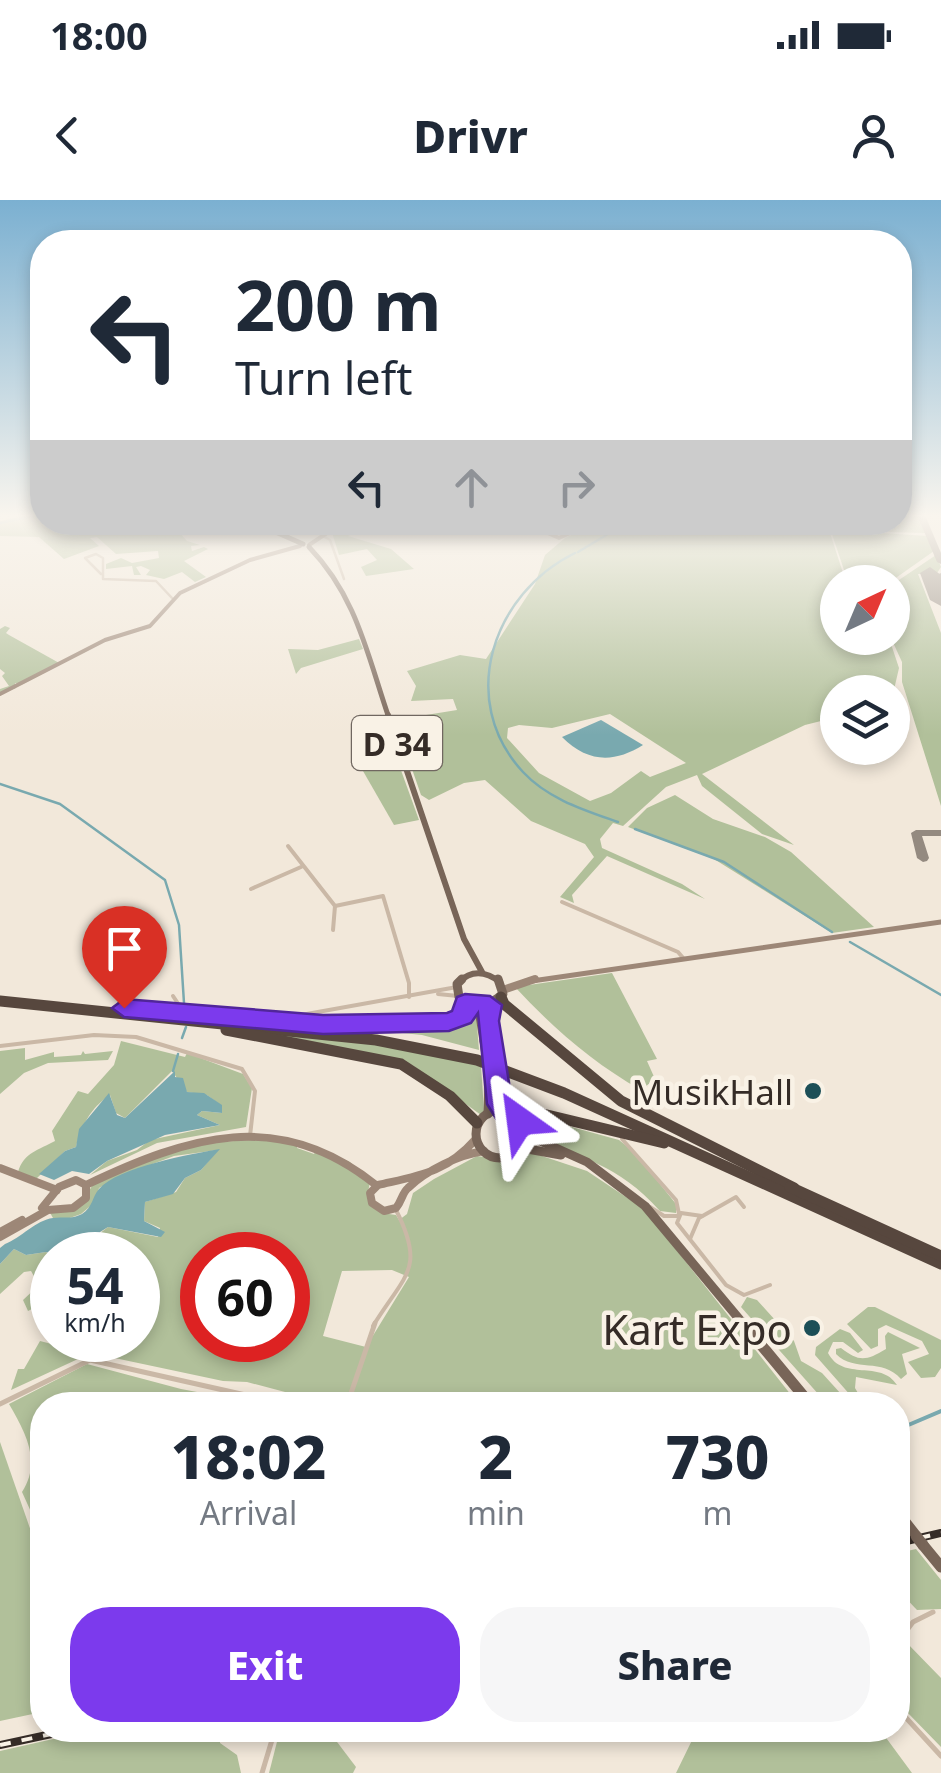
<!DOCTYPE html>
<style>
:root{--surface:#fff;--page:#f6f6f7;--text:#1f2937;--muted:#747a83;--accent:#7c3aed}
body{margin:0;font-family:"Noto Sans",sans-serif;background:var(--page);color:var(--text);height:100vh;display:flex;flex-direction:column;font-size:38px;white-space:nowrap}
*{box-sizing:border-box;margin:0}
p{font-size:32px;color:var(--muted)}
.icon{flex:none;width:55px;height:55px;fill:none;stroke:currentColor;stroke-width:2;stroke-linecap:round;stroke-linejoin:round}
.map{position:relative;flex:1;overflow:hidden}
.panel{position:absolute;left:30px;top:1192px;width:880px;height:350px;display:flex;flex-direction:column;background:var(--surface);border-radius:40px;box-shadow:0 5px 15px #0003}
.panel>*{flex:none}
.guide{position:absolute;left:30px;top:30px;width:882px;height:305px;border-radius:40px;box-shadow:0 5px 15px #0003;background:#fff;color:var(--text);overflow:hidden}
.needle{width:65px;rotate:44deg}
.buttons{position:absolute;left:820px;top:365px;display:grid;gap:20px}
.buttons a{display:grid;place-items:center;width:90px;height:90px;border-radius:50%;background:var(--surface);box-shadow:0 5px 15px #0003;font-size:50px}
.speed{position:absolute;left:30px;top:1032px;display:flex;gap:20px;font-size:50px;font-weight:700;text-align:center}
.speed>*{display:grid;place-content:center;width:130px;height:130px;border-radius:50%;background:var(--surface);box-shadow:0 5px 15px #0003;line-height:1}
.speed small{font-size:25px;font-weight:400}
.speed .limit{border:15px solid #d22;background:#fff;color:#111}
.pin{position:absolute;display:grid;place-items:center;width:85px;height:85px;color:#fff;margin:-102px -42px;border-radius:50% 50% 50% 0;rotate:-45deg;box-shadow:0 0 10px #0007}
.pin .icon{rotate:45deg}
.me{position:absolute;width:110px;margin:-55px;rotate:329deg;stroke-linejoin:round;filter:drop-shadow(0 0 8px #0008)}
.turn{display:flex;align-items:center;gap:35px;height:210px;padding:0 40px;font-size:45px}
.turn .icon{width:130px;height:130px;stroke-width:2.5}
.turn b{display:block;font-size:70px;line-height:85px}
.lanes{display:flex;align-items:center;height:95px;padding:0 40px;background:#0003;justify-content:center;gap:50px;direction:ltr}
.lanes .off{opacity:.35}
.eta{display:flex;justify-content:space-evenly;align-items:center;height:170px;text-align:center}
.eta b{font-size:60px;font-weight:800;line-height:70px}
.button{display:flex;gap:20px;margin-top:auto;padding:20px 40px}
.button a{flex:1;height:115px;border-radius:40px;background:var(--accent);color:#fff;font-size:40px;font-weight:800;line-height:115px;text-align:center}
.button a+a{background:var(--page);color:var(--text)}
.status{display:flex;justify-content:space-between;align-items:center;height:70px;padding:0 50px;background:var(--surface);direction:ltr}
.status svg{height:28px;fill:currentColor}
header{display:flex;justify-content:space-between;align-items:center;height:130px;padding:0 40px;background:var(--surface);font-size:45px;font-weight:800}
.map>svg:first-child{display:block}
.green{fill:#b1c09a;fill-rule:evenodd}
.water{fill:#79a9af}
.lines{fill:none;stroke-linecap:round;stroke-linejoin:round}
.stream-far1{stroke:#79a9af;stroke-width:2.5}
.stream{stroke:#79a9af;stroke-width:4}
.taxiway{fill:#948a80;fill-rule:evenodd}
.runway{fill:#948a80;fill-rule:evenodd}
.street-far2{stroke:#cab8a6;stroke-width:2.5}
.street-far1{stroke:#cab8a6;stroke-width:4}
.street{stroke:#cab8a6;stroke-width:5}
.secondary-far2{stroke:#9d8777;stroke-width:4}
.secondary-far1{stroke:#9d8777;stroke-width:5}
.secondary{stroke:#9d8777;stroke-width:8}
.primary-far3{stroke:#786558;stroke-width:5}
.primary-far2{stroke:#786558;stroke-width:6}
.primary-far1{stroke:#786558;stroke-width:9}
.primary{stroke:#786558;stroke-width:11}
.highway{stroke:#57473e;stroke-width:11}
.rail-casing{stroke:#352c27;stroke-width:8}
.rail{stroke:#f9f2e6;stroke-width:4;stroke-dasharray:11;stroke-linecap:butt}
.primary-bridge-far1{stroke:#786558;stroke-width:9}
.primary-bridge{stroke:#786558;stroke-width:11}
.route{fill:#7c3aed;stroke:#51269a;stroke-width:2.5}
.poi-dot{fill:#1c4f57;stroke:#f9f2e6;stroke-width:4}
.labels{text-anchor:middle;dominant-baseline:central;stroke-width:9;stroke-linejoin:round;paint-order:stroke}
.shield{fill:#f9f2e6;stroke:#706760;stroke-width:2.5}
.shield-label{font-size:32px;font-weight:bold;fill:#352c27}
.poi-label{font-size:35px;fill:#352c27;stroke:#f9f2e6;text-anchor:end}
.near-poi-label{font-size:42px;fill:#352c27;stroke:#f9f2e6;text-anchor:end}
</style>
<div class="status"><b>18:00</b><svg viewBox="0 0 49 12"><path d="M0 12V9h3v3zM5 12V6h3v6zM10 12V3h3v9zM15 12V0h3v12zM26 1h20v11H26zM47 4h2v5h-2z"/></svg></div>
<header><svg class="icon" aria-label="back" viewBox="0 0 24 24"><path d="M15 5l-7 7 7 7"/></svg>Drivr<svg class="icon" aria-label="person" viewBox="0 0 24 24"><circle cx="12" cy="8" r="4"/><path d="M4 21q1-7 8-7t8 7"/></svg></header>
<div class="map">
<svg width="941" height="1573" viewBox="0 0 941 1573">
<rect width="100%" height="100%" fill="#f2e8da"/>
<!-- green -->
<g class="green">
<path d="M27 315H42V322L185 323 179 332 187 341 200 345 191 346 192 351 204 347 208 349 184 361 206 377 195 382 182 372 164 379 146 375 150 370 141 366 136 367 141 375H134L132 366 106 369V364L121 358 132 363 159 358 158 351 116 354 97 337 90 338 99 346 64 359 39 337 0 336V321Z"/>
<path d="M900 315H918L926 333 850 331 928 336 934 351 890 382H848L831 331 835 330 828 327 846 382H838V438H864L869 449 866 438H889L899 468 893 494 884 479 887 492H838L837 517 805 525 702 574 794 645 762 634 702 586 697 575 666 587 623 626 613 623 600 639 602 648 682 684 705 699 607 656 572 695 574 703 560 697 594 657 585 644 531 621 485 580 464 583 429 600 421 595 395 520 457 510 453 499 411 501 416 486 407 471 460 455 486 459 535 384 545 355 565 338 596 323 900 322ZM610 514 686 563 650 577 641 571 611 593 590 601 539 573 507 538 508 528 519 525 552 528Z"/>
<path d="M329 323 353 328 380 323 348 336 391 349 414 369 366 376 361 367 377 360 367 349 339 355Z"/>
<path d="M936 355 941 367 937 373 918 374 941 433V606L902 482V462L891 438 893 384Z"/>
<path d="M5 426 10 428 6 433 9 435 61 464 21 485 15 483 16 488 0 494V489L9 486 2 476 5 473 0 469V429Z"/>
<path d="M359 439 363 449 301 468 296 474 288 449 318 450Z"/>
<path d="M398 562 419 620 394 625 363 571Z"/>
<path d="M675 595 713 619 765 637 791 652 874 727 832 733 714 659 628 627 647 608Z"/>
<path d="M612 773 657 859 647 861 655 879 641 890C593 863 552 827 515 787Z"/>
<path d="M469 806 476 814 479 850 422 835 334 826 454 823Z"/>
<path d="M236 829 378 844 481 866 484 911 481 915 412 865Z"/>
<path d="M121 841 185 857 187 853 243 874 252 888 246 927 157 943 90 975 107 961 137 950 150 940 220 925 197 915 202 911 222 913V906L207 895 187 892 172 871 125 918 116 913 110 895C90 908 81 927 76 947L65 951 36 979 18 972C24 952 39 950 55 941L52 931 78 891 88 894 114 865Z"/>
<path d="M25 848V860L54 852V857L81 855 83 851 85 854 113 851 108 860 48 863 24 873 0 894V851Z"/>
<path d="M539 918 619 940 634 952 676 1004V1013L660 1011C617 963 583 961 531 932L532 921Z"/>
<path d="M263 939 297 944V948L314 954 317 948 350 962 370 982 368 992 382 1013 396 1015 399 1020 407 1014 413 993 434 979 477 956 506 960 527 951 587 971 644 1009 799 1205H334L247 1182 223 1181 91 1153 11 1190 18 1169H24L40 1141 67 1148 72 1140H138V1055H126L99 1039V1034L108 1027 158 1037 160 1028 144 1021 145 1002 176 992 185 978 201 970 218 950 174 956 123 975 99 988 94 1003 81 1014 67 1019 53 1018 49 1011C69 1010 84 1002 93 984L191 944ZM202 1055H288V1140H202ZM392 1070 409 1077 366 1147 323 1136 342 1071Z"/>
<path d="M14 1049 26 1055 46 1052 52 1056V1087L38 1115 34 1108 28 1111 23 1100 39 1085 31 1071 24 1072 0 1094V1064Z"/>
<path d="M747 1097 757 1100 794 1141 801 1161 822 1173 851 1205H828L741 1107Z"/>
<path d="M868 1107H875L941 1140V1168L935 1177 921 1178 908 1162 929 1154 922 1141 886 1125 878 1129V1146L871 1149 847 1124Z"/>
<path d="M840 1129 850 1133 863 1150 858 1153 843 1142H833L828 1153C843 1182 881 1159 897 1185L856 1177 855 1188 865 1205H859L815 1155 816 1147Z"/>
<path d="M888 1132 920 1148 902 1154 907 1174 901 1179C882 1157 855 1173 836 1154V1149L841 1148C859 1162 866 1161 886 1149L885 1136Z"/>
<path d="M87 1164 181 1189 267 1205H42V1336L22 1292C42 1261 25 1232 9 1204Z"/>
<path d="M0 1242 42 1363V1512L0 1521Z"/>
<path d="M916 1349 941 1380V1409L917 1410 898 1390V1353Z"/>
<path d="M906 1442 941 1478V1547L906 1511 898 1520V1458Z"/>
<path d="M93 1530H220V1543L237 1555 241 1573H0V1551Z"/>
<path d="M280 1530H328L356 1567 353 1573H269Z"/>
<path d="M697 1530H888L884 1535 912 1573H676Z"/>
</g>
<!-- water -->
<g class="water">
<path d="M601 520 643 545C614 563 588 563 562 537Z"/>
<path d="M175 871V877L183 878 187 892 204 893 222 905V913L202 911 197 915 220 925 165 935 107 961 89 974 72 971 54 980 39 974 65 951 76 947 79 929 109 893 117 915 125 918Z"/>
<path d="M220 949 201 970 185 978 173 994 145 1002 144 1021 165 1032 161 1037 108 1027 100 1032 99 1039 126 1055H110L82 1044C67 1052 63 1059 46 1052L26 1055 14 1049 0 1064V1048L5 1044C21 1038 36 1020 53 1018 63 1016 70 1020 82 1014 93 1007 92 997 99 989 118 967 191 954 220 949Z"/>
</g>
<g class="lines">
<!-- stream-far1 -->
<g class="stream-far1">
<path d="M0 323 37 315"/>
<path d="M578 352 628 322"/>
<path d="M575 353C493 393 456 500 523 572 548 599 584 610 618 622"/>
<path d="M0 584 60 604 165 680 179 725 184 803"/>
<path d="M635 629 724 662 832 732"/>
<path d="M850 742 941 795"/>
<path d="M182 838 186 827"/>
<path d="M173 871 178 854"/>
</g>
<!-- stream -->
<path class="stream" d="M898 1235 906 1226 941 1211"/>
<!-- taxiway -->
<g class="taxiway">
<path d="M917 315H925L941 353V364L937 362Z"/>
<path d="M941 373V378L932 381 928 379Z"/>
<path d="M916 630H941V636H922L929 658 927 661 923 662 917 658 911 633Z"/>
</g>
<!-- runway -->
<path class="runway" d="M930 367 941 375V406L930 400 920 373Z"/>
<!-- street-far2 -->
<g class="street-far2">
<path d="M638 322 657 335"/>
<path d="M323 336 330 340 344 379"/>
<path d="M101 374 85 358 96 354 103 358V379L156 381 172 398"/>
</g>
<!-- street-far1 -->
<g class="street-far1">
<path d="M288 646 335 706 333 730"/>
<path d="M251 689 301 667"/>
<path d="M562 702 678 752 684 759"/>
<path d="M335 706 383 696 409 783V797"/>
<path d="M438 794 458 796"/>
<path d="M173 796 179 805 230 811"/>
<path d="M290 817 457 787"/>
<path d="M0 846 94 835 136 837 242 869 255 891 250 936"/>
<path d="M622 939 676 1000 679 1014"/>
<path d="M650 1007 664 1016H678"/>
<path d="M702 1016 681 1013 677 1023 726 1085 744 1095 770 1085"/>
<path d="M690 1039 699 1018 736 997 744 1007"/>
<path d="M373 1126C405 1074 426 1069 396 1010"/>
</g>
<!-- street -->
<g class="street">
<path d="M0 1204 90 1160 290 1205"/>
<path d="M347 1205 375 1123"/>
<path d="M898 1442 913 1422 933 1412"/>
<path d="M898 1509 941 1556"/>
<path d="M262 1573 275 1530"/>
</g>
<!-- secondary-far2 -->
<g class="secondary-far2">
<path d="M523 322 559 338 594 322"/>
<path d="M309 345 327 333V322"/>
<path d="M0 494 105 440 150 426 180 393 250 360 300 346"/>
</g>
<!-- secondary-far1 -->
<path class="secondary-far1" d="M525 782 941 722"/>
<!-- secondary -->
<g class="secondary">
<path d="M503 790 535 779"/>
<path d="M475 940C446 973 417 976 378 985L370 993 372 1003 384 1011 396 1008C402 1001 402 993 408 988 427 970 458 955 484 951"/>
<path d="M0 968 57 990"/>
<path d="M86 985C189 936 279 907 376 985"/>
<path d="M42 1008 59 987 76 980 86 985"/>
<path d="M0 1032 22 1020"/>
<path d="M0 1037 48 1010 73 1008 86 998V985"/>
</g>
<!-- primary-far3 -->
<g class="primary-far3">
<path d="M253 322 303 344"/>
<path d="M309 347C357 397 367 454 389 518"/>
</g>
<!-- primary-far2 -->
<g class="primary-far2">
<path d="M388 515 464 739 482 772"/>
<path d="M459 782C472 769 487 772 500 782"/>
</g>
<!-- primary-far1 -->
<g class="primary-far1">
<path d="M462 779 457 784 459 797C477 808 487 808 503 794L498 779"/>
<path d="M491 805V844"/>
<path d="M473 806 480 816 484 841"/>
<path d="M496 880 500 904 506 913"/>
<circle cx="500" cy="934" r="24"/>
<path d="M488 914 489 877"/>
<path d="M527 935 587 962 645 1006 745 1126"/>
<path d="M522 948 561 955"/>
</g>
<!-- primary -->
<g class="primary">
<path d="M743 1123 811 1205"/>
<path d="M898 1313 916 1336"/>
<path d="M923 1345 941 1367"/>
</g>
<!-- highway -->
<g class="highway">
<path d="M501 797 504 804 621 901 794 988"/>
<path d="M0 801 376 840 477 860 564 893 941 1064"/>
<path d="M155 811 323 824 449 822 463 816 465 803"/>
<path d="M226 830 401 864 450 896 477 923"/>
<path d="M524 925 532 915 543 914 664 943"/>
<path d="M790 987 941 1056"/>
</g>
<!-- rail casing -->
<g class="rail-casing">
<g id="rail">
<path d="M898 1343 941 1333"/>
<path d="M0 1545 70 1530"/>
</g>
</g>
<!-- rail -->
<use href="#rail" class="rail"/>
<!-- primary-bridge-far1 -->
<g class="primary-bridge-far1">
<path d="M484 841 489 877"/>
<path d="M491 844 496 880"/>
</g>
<!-- primary-bridge -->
<path class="primary-bridge" d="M916 1336 923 1345"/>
</g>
<!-- sky -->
<linearGradient id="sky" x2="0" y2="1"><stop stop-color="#7bb0d1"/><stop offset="0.59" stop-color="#f9f5ee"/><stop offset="1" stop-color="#f9f5ee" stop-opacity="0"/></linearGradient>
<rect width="941" height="535" fill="url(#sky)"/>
<!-- route -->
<path class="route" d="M465 794 490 796 502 805 499 821 512 901 533 921 529 928 520 931 497 920 487 904 478 813 471 823 449 831 323 834 124 817 112 808 124 799 323 815 447 813 452 811 457 797Z"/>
<!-- markers -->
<g class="poi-dot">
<circle cx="813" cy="891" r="10"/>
<circle cx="812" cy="1128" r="10"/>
</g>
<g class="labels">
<!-- shield labels -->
<rect class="shield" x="352" y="516" width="90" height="54" rx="8"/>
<g class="shield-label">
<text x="397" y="543">D 34</text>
</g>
<!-- poi labels -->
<g class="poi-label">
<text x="793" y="891">MusikHall</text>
</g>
<!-- near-poi labels -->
<g class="near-poi-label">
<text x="792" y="1128">Kart Expo</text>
</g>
</g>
</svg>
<div class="buttons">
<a><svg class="needle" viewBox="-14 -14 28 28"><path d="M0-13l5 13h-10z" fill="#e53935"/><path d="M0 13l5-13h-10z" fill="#747a83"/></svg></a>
<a><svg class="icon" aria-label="layers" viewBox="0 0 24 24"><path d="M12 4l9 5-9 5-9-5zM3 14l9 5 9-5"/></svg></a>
</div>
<div class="speed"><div>54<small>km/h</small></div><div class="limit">60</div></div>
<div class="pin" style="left:124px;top:808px;background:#d93025"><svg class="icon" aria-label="arrive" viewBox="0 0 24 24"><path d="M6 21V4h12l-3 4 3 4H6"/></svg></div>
<svg class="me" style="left:520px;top:921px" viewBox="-20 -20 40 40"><path d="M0-17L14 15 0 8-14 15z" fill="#7c3aed" stroke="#fff" stroke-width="4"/></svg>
<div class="guide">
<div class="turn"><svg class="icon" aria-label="left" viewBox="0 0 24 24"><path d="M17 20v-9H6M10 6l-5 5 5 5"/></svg><div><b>200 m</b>Turn left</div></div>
<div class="lanes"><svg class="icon" aria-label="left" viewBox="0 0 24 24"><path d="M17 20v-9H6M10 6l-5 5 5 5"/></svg><svg class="icon off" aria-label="ahead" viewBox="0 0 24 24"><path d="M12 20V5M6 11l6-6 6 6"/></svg><svg class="icon off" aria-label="right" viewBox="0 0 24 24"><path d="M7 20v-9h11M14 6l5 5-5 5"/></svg></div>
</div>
<section class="panel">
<div class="eta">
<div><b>18:02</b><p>Arrival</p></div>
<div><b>2</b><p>min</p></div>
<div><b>730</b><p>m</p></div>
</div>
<div class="button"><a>Exit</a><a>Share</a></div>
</section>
</div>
